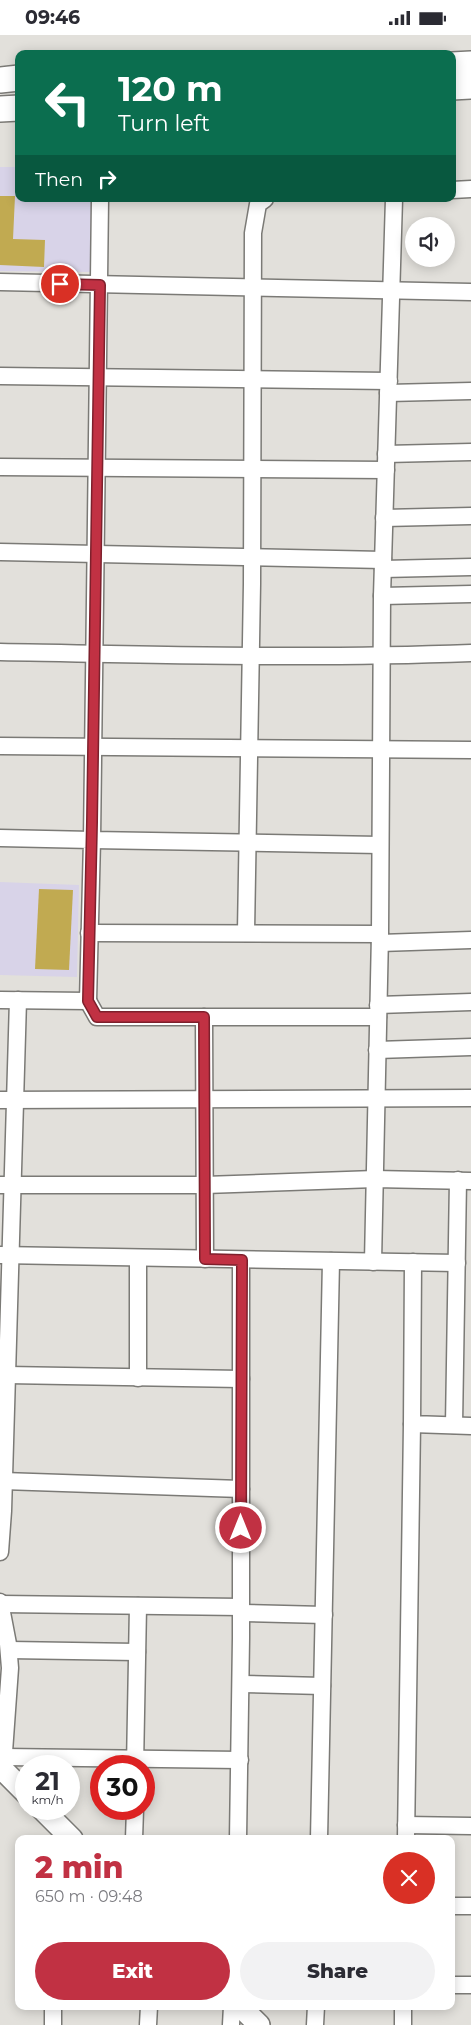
<!DOCTYPE html>
<meta charset="utf-8">
<style>
:root{--surface:#fff;--page:#f2f2f3;--text:#2b2b33;--muted:#7c7c81;--accent:#c13143}
body{margin:0;font-family:Montserrat,sans-serif;background:var(--page);color:var(--text);height:100vh;display:flex;flex-direction:column;font-size:19px;white-space:nowrap}
*{box-sizing:border-box;margin:0}
p{font-size:16px;color:var(--muted)}
.icon{flex:none;width:28px;height:28px;fill:none;stroke:currentColor;stroke-width:2;stroke-linecap:round;stroke-linejoin:round}
.map{position:relative;flex:1;overflow:hidden}
.drawer{position:absolute;left:15px;top:1800px;width:440px;height:175px;display:flex;flex-direction:column;background:var(--surface);border-radius:10px;box-shadow:0 2px 12px #0003}
.drawer>*{flex:none}
.guide{position:absolute;left:15px;top:15px;width:441px;height:152px;border-radius:10px;box-shadow:0 2px 12px #0003;background:#0b6e4f;color:#fff;overflow:hidden}
.controls{position:absolute;left:405px;top:182px;display:grid;gap:10px}
.controls a{display:grid;place-items:center;width:50px;height:50px;border-radius:50%;background:var(--surface);box-shadow:0 2px 12px #0003;font-size:25px}
.speed{position:absolute;left:15px;top:1720px;display:flex;gap:10px;font-size:25px;font-weight:700;text-align:center}
.speed>*{display:grid;place-content:center;width:65px;height:65px;border-radius:50%;background:var(--surface);box-shadow:0 2px 12px #0003;line-height:1}
.speed small{font-size:12px;font-weight:400}
.speed .limit{border:8px solid #d22;background:#fff;color:#111}
.pin{position:absolute;display:grid;place-items:center;width:42px;height:42px;color:#fff;margin:-21px;border:2px solid #fff;border-radius:50%;box-shadow:0 1px 5px #0007}
.me{position:absolute;width:55px;margin:-28px;rotate:0deg;stroke-linejoin:round;filter:drop-shadow(0 0 4px #0008)}
.turn{display:flex;align-items:center;gap:18px;height:105px;padding:0 20px;font-size:22px}
.turn .icon{width:65px;height:65px;stroke-width:2.5}
.turn b{display:block;font-size:35px;line-height:42px}
.then{display:flex;align-items:center;height:48px;padding:0 20px;background:#0003;gap:10px;font-size:19px}
.round{display:grid;place-items:center;flex:none;width:52px;height:52px;border-radius:26px;background:var(--page)}
.overview{display:flex;align-items:center;justify-content:space-between;height:85px;padding:0 20px}
h1{font-size:30px;font-weight:800;line-height:38px;color:var(--accent)}
.action{display:flex;gap:10px;margin-top:auto;padding:10px 20px}
.action a{flex:1;height:58px;border-radius:30px;background:var(--accent);color:#fff;font-size:20px;font-weight:800;line-height:58px;text-align:center}
.action a+a{background:var(--page);color:var(--text)}
.status{display:flex;justify-content:space-between;align-items:center;height:35px;padding:0 25px;background:var(--surface);direction:ltr}
.status svg{height:14px;fill:currentColor}
.map>svg:first-child{display:block}
.education{fill:#d8d3e8}
.building{fill:#c1aa51}
.lines{fill:none;stroke-linecap:round;stroke-linejoin:round}
.minor-casing{stroke:#7b7a76;stroke-width:19}
.major-casing{stroke:#7b7a76;stroke-width:24}
.highway-casing{stroke:#7b7a76;stroke-width:28}
.minor{stroke:#fff;stroke-width:16}
.major{stroke:#fff;stroke-width:21}
.highway{stroke:#fff;stroke-width:25}
.route-casing{stroke:#7d202c;stroke-width:12}
.route{stroke:#c13143;stroke-width:9}
</style>
<div class="status"><b>09:46</b><svg viewBox="0 0 49 12"><path d="M0 12V9h3v3zM5 12V6h3v6zM10 12V3h3v9zM15 12V0h3v12zM26 1h20v11H26zM47 4h2v5h-2z"/></svg></div>
<div class="map">
<svg width="471" height="1990" viewBox="0 0 471 1990">
<rect width="100%" height="100%" fill="#e2e0db"/>
<!-- education -->
<g class="education">
<path d="M0 132H19V164H95L94 237 0 236Z"/>
<path d="M0 847 79 850 77 942 0 940Z"/>
</g>
<!-- building -->
<g class="building">
<path d="M0 161H15L13 204 45 205 44 232 0 230Z"/>
<path d="M39 854 73 855 69 935 35 934Z"/>
</g>
<g class="lines">
<!-- minor casing -->
<g class="minor-casing">
<g id="minor">
<path d="M452 155 471 154"/>
<path d="M100 164 92 805 380 810"/>
<path d="M0 247 471 257"/>
<path d="M0 341 389 346"/>
<path d="M388 358 471 356"/>
<path d="M386 419 471 417"/>
<path d="M0 432 386 435"/>
<path d="M384 483 471 481"/>
<path d="M0 517 383 525"/>
<path d="M383 534 471 532"/>
<path d="M382 561 471 559"/>
<path d="M0 617C157 620 314 624 471 618"/>
<path d="M0 711 471 715"/>
<path d="M0 803 92 805 88 966 0 965"/>
<path d="M246 897 252 549 253 198 258 169 265 164"/>
<path d="M89 898 380 899"/>
<path d="M380 908 471 905"/>
<path d="M88 966 97 982H378"/>
<path d="M378 970 471 967"/>
<path d="M204 982 205 1224"/>
<path d="M377 1015 471 1012"/>
<path d="M0 1065 471 1063"/>
<path d="M0 1150H205L375 1144 471 1146"/>
<path d="M0 1220 457 1228"/>
<path d="M373 1227 380 899 382 561 394 164"/>
<path d="M413 1227 412 1389 471 1391"/>
<path d="M7 1340 241 1344"/>
<path d="M138 1343V1224"/>
<path d="M454 1390 458 1145"/>
<path d="M3 1446 241 1454"/>
<path d="M0 1517 3 1476 18 965"/>
<path d="M0 1567 8 1609 10 1633 3 1731"/>
<path d="M1 1569 241 1572"/>
<path d="M241 1578 324 1580"/>
<path d="M9 1615 137 1617"/>
<path d="M241 1649 322 1651"/>
<path d="M4 1722 240 1725"/>
<path d="M135 1731 138 1571"/>
<path d="M406 1790 471 1791"/>
<path d="M134 1804 135 1774"/>
<path d="M238 1804 241 1603V1225"/>
<path d="M319 1804 331 1226"/>
<path d="M406 1804 412 1389"/>
<path d="M451 1871H471"/>
<path d="M451 1950H471"/>
<path d="M53 1990V1971"/>
<path d="M148 1990 149 1971"/>
<path d="M231 1990 232 1971"/>
<path d="M315 1990 316 1971"/>
<path d="M403 1990V1971"/>
</g>
</g>
<!-- major casing -->
<g class="major-casing">
<g id="major">
<path d="M0 1732 26 1758"/>
<path d="M42 1774 72 1804"/>
<path d="M240 1971 259 1990"/>
</g>
</g>
<!-- highway casing -->
<g class="highway-casing">
<g id="highway">
<path d="M452 30 471 29"/>
<path d="M0 45 19 43"/>
<path d="M452 52 471 51"/>
<path d="M0 74 19 73"/>
</g>
</g>
<!-- minor -->
<use href="#minor" class="minor"/>
<!-- major -->
<use href="#major" class="major"/>
<!-- highway -->
<use href="#highway" class="highway"/>
</g>
<g class="lines">
<!-- route casing -->
<g class="route-casing">
<path id="route" d="M60 249 100 250 92 787 88 966 97 982H204L205 1224 242 1225 241 1493"/>
</g>
<!-- route -->
<use href="#route" class="route"/>
</g>
</svg>
<div class="controls">
<a><svg class="icon" aria-label="sound" viewBox="0 0 24 24"><path d="M4 9h4l5-4v14l-5-4H4zM17 9q2 3 0 6"/></svg></a>
</div>
<div class="speed"><div>21<small>km/h</small></div><div class="limit">30</div></div>
<div class="pin" style="left:60px;top:249px;background:#d93025"><svg class="icon" aria-label="arrive" viewBox="0 0 24 24"><path d="M6 21V4h12l-3 4 3 4H6"/></svg></div>
<svg class="me" style="left:241px;top:1493px" viewBox="-20 -20 40 40"><circle r="17" fill="#c13143" stroke="#fff" stroke-width="3"/><path d="M0-11L8 9 0 5-8 9z" fill="#fff"/></svg>
<div class="guide">
<div class="turn"><svg class="icon" aria-label="left" viewBox="0 0 24 24"><path d="M17 20v-9H6M10 6l-5 5 5 5"/></svg><div><b>120 m</b>Turn left</div></div>
<div class="then">Then<svg class="icon" aria-label="right" viewBox="0 0 24 24"><path d="M7 20v-9h11M14 6l5 5-5 5"/></svg></div>
</div>
<section class="drawer">
<div class="overview"><div><h1>2 min</h1><p>650 m · 09:48</p></div><a class="round" style="background:#d93025;color:#fff"><svg class="icon" aria-label="close" viewBox="0 0 24 24"><path d="M6 6l12 12M18 6L6 18"/></svg></a></div>
<div class="action"><a>Exit</a><a>Share</a></div>
</section>
</div>
